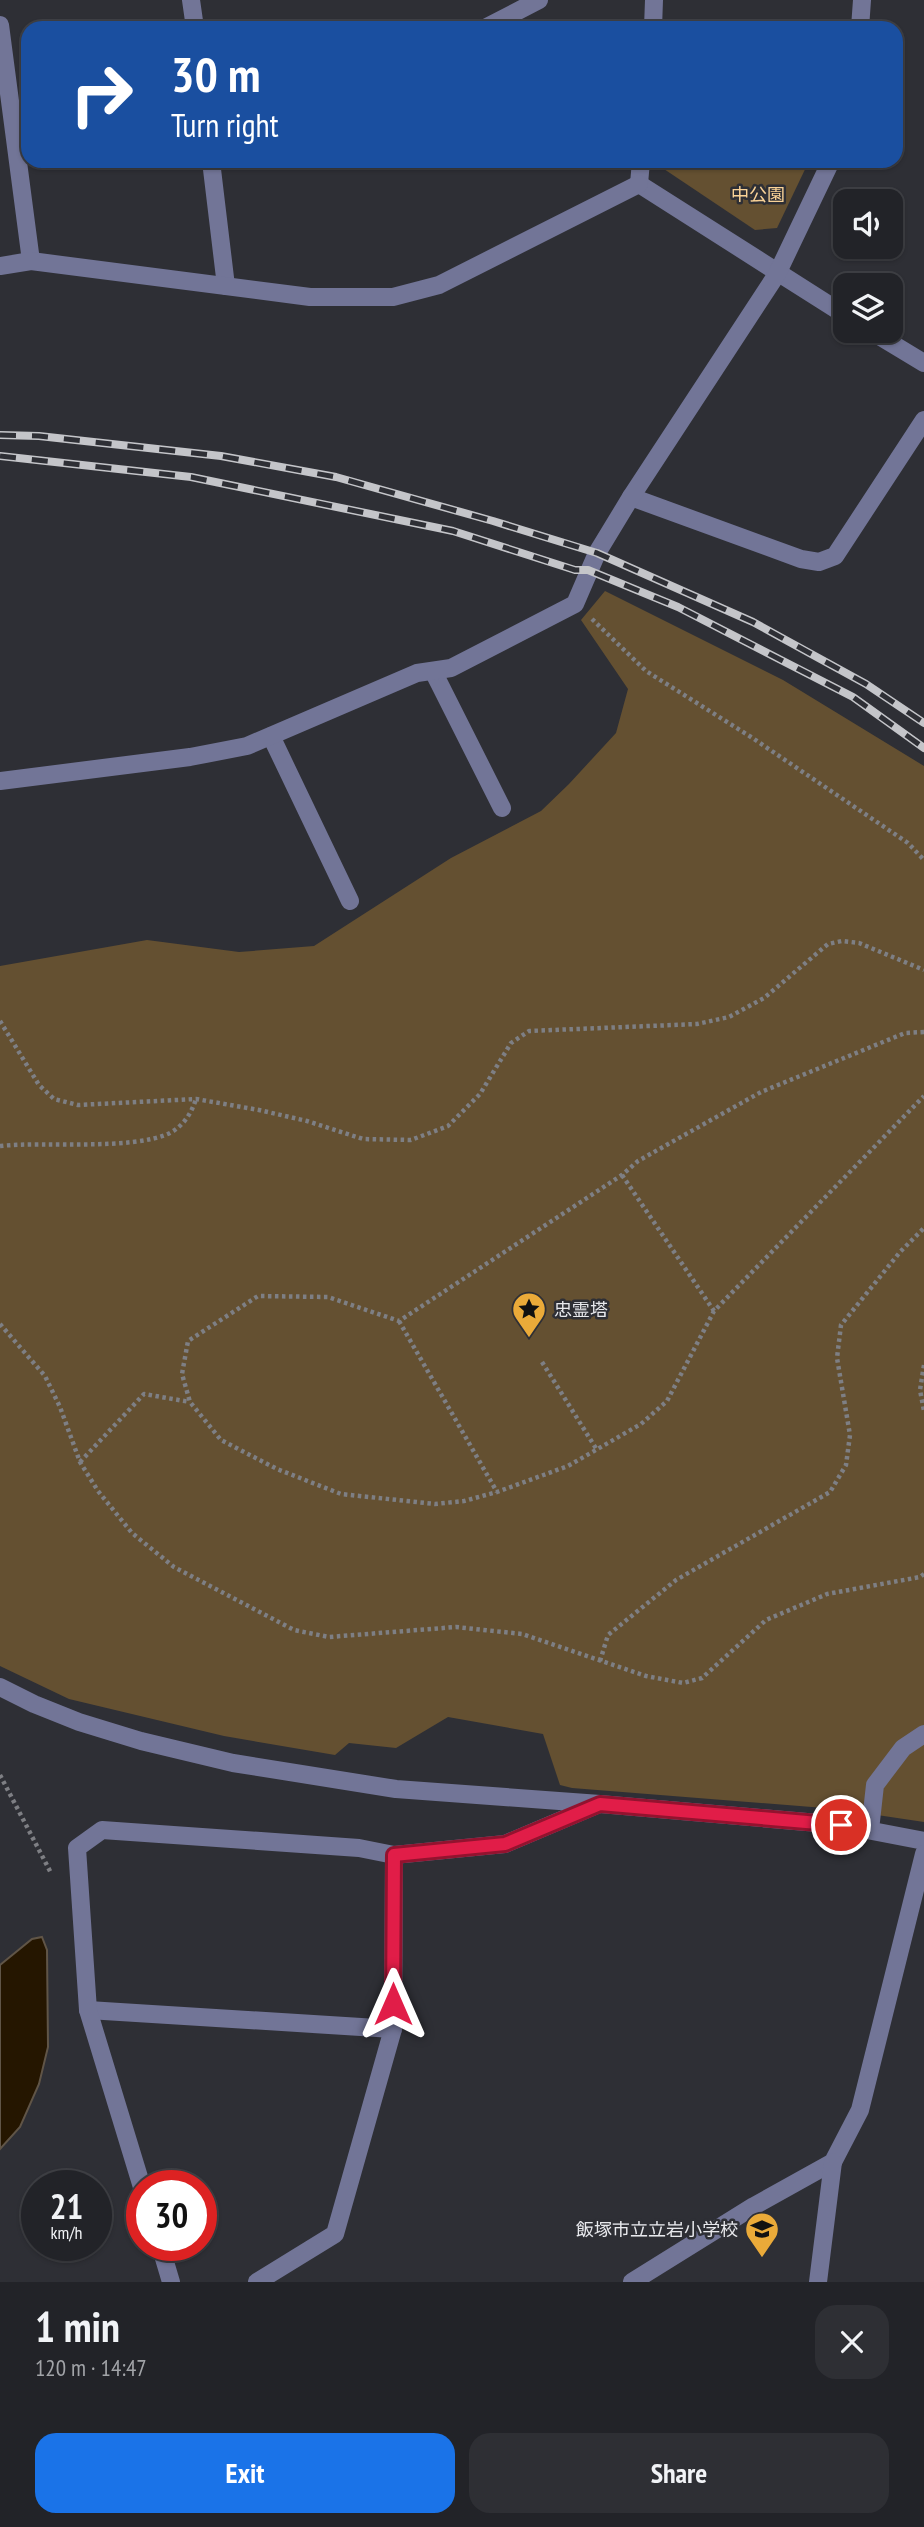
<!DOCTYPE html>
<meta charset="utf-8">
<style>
:root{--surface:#222328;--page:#2e2f34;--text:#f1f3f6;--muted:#a2a4a8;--line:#3f4045;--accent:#1a73e8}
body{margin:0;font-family:"PT Sans Narrow","Noto Sans JP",sans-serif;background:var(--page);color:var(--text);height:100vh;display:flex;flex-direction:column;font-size:26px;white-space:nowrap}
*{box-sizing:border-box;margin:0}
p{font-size:23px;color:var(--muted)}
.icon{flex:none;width:38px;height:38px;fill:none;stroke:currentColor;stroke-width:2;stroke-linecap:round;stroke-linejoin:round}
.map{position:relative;height:2282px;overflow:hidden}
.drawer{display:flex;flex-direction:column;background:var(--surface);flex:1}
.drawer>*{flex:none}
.hud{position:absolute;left:21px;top:21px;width:882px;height:147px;border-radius:21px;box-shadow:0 2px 5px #0004,0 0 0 2px var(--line);background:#1a4fa0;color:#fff;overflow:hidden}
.tools{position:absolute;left:833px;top:189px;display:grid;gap:14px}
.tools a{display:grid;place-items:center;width:70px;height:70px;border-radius:14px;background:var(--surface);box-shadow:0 2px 5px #0004,0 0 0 2px var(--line);font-size:35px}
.speed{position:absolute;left:21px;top:2170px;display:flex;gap:14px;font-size:35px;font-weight:700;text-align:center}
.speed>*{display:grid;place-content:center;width:91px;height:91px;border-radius:50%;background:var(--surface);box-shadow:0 2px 5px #0004,0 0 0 2px var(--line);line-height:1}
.speed small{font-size:18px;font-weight:400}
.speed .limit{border:10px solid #d22;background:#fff;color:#111}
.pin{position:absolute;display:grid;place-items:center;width:60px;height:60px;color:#fff;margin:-30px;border:4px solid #fff;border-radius:50%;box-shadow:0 2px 7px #0007}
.me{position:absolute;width:77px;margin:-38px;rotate:0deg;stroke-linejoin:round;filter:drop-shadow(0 0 5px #0008)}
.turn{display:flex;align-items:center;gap:24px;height:147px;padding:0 35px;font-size:32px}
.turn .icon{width:91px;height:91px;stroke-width:2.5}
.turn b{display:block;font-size:49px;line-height:60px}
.round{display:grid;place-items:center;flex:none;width:74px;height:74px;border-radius:21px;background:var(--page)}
.head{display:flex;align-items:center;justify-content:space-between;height:119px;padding:0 35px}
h1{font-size:42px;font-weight:700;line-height:52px}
.cta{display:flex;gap:14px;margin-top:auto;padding:14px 35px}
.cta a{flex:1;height:80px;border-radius:21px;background:var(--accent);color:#fff;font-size:28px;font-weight:700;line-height:80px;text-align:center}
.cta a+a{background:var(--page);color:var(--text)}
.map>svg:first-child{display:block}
.green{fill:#645031}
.water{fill:#251600;stroke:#605547;stroke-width:2}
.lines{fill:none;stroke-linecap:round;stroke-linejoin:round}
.path{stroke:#7e7f84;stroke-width:4.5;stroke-dasharray:3.5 3.5;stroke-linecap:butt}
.minor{stroke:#727597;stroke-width:18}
.rail-casing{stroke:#c4c5c9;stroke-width:8}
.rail{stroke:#2e2f35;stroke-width:5;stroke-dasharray:16;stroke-linecap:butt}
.route-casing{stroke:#92132f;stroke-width:18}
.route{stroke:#e11d48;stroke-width:12}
.labels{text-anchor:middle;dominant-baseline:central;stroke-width:5;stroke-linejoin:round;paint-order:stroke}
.park-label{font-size:18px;fill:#f9d297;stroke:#2e2f35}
.poi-label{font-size:18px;fill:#e8e9ed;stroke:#2e2f35;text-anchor:start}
</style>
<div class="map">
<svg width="924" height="2282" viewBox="0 0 924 2282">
<rect width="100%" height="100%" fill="#2e2f35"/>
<!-- green -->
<g class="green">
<path d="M658 161H809L777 228 755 230 658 165Z"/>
<path d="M605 591 783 680 924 766V1822L837 1809 572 1788 560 1785 543 1734 448 1717 396 1748 349 1743 335 1755 224 1736 69 1699 0 1666V966L147 940 239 952 314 946 451 858 541 811 569 784 616 733 628 689 581 620Z"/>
</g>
<!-- water -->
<path class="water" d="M42 1937 47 1950 48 2047 39 2084 20 2127 0 2149V1965L32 1939Z"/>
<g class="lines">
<!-- path -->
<g class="path">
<path d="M592 619 646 671 751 737 908 843 924 860"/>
<path d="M0 1021 39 1085 54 1099 78 1105 196 1099 259 1110 307 1121 363 1139 411 1140 448 1126 480 1094 511 1043 529 1031 697 1024 729 1017 764 998 828 944 842 941 859 943 924 970"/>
<path d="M924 1032 905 1033 761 1092 638 1161 622 1175 399 1321 328 1297 258 1296 188 1341 182 1374 190 1402 221 1440 277 1469 341 1494 435 1504 464 1501 497 1492 568 1466 641 1424 667 1401 714 1311 924 1096"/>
<path d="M0 1146C46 1141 131 1151 170 1133 184 1125 191 1114 196 1099"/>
<path d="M622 1175 714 1311"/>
<path d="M399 1321 497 1492"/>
<path d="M0 1324 45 1376 60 1407 80 1462 98 1491 132 1533 174 1567 294 1630 329 1637 456 1627 522 1634 646 1676 683 1683 702 1678 766 1620 827 1594 920 1577 924 1574"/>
<path d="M542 1362 597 1450"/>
<path d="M924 1365 920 1390 924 1411"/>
<path d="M80 1462 144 1394 190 1402"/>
<path d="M600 1661 608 1635 676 1580 830 1492 846 1465 850 1435 837 1358 841 1325 900 1252 924 1228"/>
<path d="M0 1775 51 1873"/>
</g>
<!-- minor -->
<g class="minor">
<path d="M191 0 195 28"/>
<path d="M0 25 31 261"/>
<path d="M485 28 539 0"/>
<path d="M653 28 654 0"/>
<path d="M860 28 862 0"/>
<path d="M211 161 226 286"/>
<path d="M639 184 845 315"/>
<path d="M639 184 641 161"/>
<path d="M0 266 31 261 310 297H393L439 285 639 184"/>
<path d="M871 331 924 363"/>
<path d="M631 497 801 559 819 562 835 556 924 420"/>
<path d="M433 671 502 808"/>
<path d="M271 736 350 901"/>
<path d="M0 781 190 757 247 746 417 673 451 668 575 604 597 553 631 497 777 274 831 161"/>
<path d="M0 1687 34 1704 79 1722 141 1741 233 1763 396 1789 600 1804 841 1825 924 1841"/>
<path d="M870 1830 875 1785 903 1748 924 1734"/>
<path d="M88 2010 393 2029"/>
<path d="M142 2187 88 2010 77 1848 102 1830 359 1848 394 1855 505 1844 597 1805"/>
<path d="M160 2245 171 2282"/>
<path d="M257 2282 335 2234 393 2029 394 1855"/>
<path d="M632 2282 754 2206 833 2162 860 2110 924 1854"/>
<path d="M818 2282 833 2162"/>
</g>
<!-- rail casing -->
<g class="rail-casing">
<g id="rail">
<path d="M0 435 39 436 221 456 336 477 493 521 597 553 753 622 866 684 924 723"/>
<path d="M0 456 191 477 453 531 575 570H588L678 607 853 697 924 748"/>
</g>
</g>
<!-- rail -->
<use href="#rail" class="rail"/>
</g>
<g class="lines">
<!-- route casing -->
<g class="route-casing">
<path id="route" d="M393 2004 394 1855 505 1844 600 1804 841 1825"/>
</g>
<!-- route -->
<use href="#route" class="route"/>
</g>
<!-- icons -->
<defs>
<g id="sight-pin" transform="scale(1.75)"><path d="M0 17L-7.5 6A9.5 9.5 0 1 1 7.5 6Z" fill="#eaaa39" stroke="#2e2f35"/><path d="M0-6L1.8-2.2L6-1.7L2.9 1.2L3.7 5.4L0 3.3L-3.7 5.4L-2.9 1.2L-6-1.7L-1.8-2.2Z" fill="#111"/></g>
<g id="school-pin" transform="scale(1.75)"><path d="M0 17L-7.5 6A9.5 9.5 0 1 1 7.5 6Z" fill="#eaaa39" stroke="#2e2f35"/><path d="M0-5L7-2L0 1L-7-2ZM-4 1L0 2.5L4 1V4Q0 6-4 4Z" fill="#111"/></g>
</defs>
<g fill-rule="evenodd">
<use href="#sight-pin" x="529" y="1309"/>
<use href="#school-pin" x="762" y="2229"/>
</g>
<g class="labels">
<!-- park labels -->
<g class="park-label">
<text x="758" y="194">中公園</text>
</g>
<!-- poi labels -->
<g class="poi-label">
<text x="554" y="1309">忠霊塔</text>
<text x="738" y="2229" text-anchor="end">飯塚市立立岩小学校</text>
</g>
</g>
</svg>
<div class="tools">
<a><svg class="icon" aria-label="sound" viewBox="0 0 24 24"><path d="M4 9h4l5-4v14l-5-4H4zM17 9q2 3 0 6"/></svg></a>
<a><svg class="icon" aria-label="layers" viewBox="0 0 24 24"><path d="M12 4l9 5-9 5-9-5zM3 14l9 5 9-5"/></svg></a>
</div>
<div class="speed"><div>21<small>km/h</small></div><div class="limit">30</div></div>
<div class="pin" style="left:841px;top:1825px;background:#d93025"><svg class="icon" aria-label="arrive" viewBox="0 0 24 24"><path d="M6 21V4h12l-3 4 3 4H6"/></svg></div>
<svg class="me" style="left:393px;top:2004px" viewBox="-20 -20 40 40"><path d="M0-17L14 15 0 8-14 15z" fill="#e11d48" stroke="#fff" stroke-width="4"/></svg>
<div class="hud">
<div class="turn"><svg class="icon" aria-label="right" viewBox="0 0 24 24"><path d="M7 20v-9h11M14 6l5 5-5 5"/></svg><div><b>30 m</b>Turn right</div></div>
</div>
</div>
<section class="drawer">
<div class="head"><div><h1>1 min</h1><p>120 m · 14:47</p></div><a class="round"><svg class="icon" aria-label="close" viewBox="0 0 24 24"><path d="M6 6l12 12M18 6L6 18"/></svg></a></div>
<div class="cta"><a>Exit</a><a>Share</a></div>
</section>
